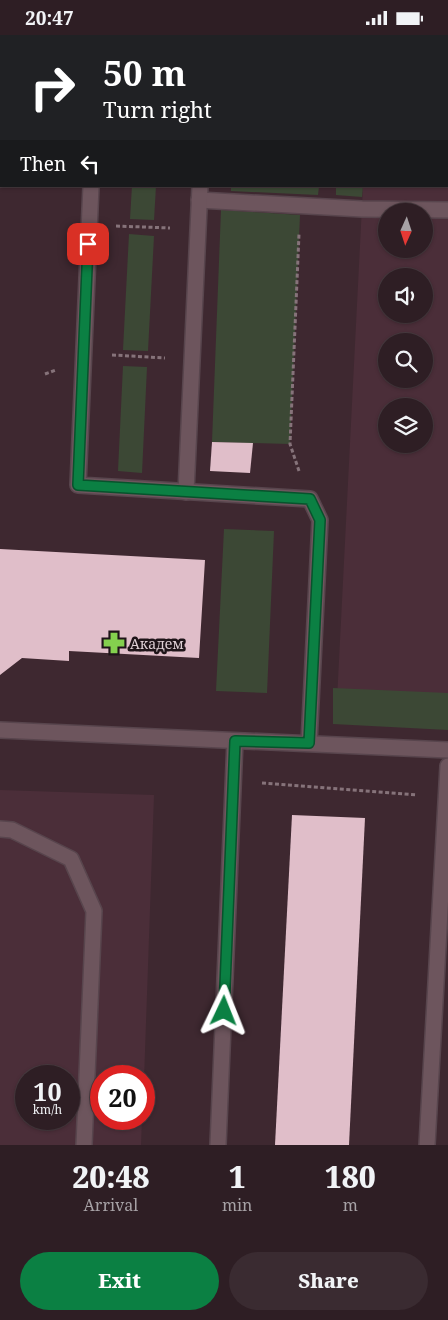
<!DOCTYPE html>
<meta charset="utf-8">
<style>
:root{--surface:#2e1e24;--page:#3a2b31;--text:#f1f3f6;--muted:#a7a2a6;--line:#493c41;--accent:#0b8043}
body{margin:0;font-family:"Noto Serif",serif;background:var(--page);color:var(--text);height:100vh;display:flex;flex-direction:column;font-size:19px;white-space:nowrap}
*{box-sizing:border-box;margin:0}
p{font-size:16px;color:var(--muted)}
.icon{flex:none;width:28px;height:28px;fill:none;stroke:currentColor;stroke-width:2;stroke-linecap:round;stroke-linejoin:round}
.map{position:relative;height:1110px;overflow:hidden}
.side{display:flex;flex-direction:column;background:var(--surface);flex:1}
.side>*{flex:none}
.guide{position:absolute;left:0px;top:0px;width:449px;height:152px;box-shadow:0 1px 4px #0004,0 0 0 1px var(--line);background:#202124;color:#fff;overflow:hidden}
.needle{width:32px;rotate:183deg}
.buttons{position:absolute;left:378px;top:168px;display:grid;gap:10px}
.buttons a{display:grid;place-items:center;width:55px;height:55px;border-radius:50%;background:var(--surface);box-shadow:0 1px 4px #0004,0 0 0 1px var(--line);font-size:25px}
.speed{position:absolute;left:15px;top:1030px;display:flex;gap:10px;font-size:25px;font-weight:700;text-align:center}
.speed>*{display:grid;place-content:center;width:65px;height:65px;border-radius:50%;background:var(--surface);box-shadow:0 1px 4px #0004,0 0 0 1px var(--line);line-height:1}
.speed small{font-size:12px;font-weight:400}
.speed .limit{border:8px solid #d22;background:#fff;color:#111}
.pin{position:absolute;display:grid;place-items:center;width:42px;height:42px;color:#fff;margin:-21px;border-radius:10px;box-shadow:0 2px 8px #0006}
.me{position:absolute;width:55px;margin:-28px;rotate:2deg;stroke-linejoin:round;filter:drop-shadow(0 0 4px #0008)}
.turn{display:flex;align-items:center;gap:18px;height:105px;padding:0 20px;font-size:22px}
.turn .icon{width:65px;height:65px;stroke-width:2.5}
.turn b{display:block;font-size:35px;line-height:42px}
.then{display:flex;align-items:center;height:48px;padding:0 20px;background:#0003;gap:10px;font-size:19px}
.eta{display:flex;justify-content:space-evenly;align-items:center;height:85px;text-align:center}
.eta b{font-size:30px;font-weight:800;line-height:35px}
.button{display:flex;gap:10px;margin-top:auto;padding:10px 20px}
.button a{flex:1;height:58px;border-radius:30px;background:var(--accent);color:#fff;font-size:20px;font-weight:800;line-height:58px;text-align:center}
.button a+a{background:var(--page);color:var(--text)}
.status{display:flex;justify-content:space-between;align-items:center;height:35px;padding:0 25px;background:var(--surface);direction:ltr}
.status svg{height:14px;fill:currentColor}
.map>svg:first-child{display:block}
.built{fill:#4b2e39;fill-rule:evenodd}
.green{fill:#3c4835}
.building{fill:#e0bec9}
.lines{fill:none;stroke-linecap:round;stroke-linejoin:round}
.minor-casing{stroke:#58454d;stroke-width:18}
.path{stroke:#86737a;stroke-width:3;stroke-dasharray:4 2.5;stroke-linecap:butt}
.minor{stroke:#6d555d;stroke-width:15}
.route-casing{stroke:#07532c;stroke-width:12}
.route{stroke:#0b8043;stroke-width:9}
.labels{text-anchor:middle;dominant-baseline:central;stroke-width:5;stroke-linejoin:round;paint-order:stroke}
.poi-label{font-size:14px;fill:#decfd4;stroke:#1e1418;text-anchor:start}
</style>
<div class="status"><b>20:47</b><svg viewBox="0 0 49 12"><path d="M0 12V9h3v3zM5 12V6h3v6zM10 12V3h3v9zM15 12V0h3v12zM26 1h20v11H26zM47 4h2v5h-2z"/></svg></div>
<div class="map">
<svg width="448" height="1110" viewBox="0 0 448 1110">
<rect width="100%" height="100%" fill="#3e2830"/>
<!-- built -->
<g class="built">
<path d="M448 85V670L337 665 363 151H448ZM386 176H424V214H386ZM386 241H424V279H386ZM386 306H424V344H386ZM386 371H424V409H386Z"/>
<path d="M0 755 154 760 144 1045V1041H101V1084H142L141 1110H0ZM26 1041H69V1084H26Z"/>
</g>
<!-- green -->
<g class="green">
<path d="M132 151H156L154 185 130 184Z"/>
<path d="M231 151H319L318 160 231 156Z"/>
<path d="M336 151H363L362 162 336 160Z"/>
<path d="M221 175 300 180 290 409 212 407Z"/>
<path d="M129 199 154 201 148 316 123 315Z"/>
<path d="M123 331 147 332 142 438 118 436Z"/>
<path d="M224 494 274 496 267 658 216 656Z"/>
<path d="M333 653 448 658V695L333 689Z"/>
</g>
<!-- building -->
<g class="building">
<path d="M212 407 253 408 250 438 210 436Z"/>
<path d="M0 514 205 525 199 623 69 616V626L22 623 0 640Z"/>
<path d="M292 780 365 783 349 1110H275Z"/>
</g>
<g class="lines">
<!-- minor casing -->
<g class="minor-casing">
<g id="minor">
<path d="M103 1V0"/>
<path d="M215 1V0"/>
<path d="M0 10 1 11"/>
<path d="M91 151 78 450 310 464 320 485 309 708"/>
<path d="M199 165 362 174 448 175"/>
<path d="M186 457 200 151"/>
<path d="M0 695 448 715"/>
<path d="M0 794 12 795 71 824 94 876 84 1110"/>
<path d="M218 1110 235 706"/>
<path d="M427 1110 448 731"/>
</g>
</g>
<!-- path -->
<g class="path">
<path d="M348 0 374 1"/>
<path d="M276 1V0"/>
<path d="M336 1V0"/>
<path d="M116 191 170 193"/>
<path d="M112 320 165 323"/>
<path d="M45 339 56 335"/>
<path d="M299 436 290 409 299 199"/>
<path d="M262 748 417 760"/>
</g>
<!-- minor -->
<use href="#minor" class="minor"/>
</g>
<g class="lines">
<!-- route casing -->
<g class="route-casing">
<path id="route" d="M88 209 78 450 310 464 320 485 309 708 235 706 224 976"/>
</g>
<!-- route -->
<use href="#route" class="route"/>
</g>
<!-- icons -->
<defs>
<g id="pharmacy-bare" transform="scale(1.725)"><path d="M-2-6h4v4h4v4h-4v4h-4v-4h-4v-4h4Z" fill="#84d04e" stroke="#1e1418" stroke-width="2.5" paint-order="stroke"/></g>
</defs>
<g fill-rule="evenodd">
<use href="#pharmacy-bare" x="114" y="608"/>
</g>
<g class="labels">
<!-- poi labels -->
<g class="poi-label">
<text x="130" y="608">Академ</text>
</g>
</g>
</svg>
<div class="buttons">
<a><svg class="needle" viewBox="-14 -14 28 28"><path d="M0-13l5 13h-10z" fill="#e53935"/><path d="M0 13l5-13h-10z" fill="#a7a2a6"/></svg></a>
<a><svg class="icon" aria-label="sound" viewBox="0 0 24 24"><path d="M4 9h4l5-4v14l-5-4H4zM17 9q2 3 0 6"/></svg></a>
<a><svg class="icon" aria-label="search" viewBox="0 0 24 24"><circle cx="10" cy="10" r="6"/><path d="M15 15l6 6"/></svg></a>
<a><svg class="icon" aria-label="layers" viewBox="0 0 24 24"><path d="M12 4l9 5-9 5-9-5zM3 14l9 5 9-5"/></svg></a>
</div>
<div class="speed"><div>10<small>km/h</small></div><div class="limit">20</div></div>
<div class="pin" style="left:88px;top:209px;background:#d93025"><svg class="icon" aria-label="arrive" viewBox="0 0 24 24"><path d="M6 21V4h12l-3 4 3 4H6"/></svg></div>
<svg class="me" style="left:224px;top:976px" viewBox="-20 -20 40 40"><path d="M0-17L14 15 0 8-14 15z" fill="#0b8043" stroke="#fff" stroke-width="4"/></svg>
<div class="guide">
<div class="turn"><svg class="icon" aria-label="right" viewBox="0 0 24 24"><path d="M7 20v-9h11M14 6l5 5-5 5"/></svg><div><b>50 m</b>Turn right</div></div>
<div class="then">Then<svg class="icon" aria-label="left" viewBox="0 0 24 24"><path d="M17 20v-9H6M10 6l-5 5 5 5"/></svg></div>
</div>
</div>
<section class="side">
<div class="eta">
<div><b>20:48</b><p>Arrival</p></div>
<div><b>1</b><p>min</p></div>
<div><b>180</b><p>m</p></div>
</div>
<div class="button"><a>Exit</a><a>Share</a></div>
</section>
